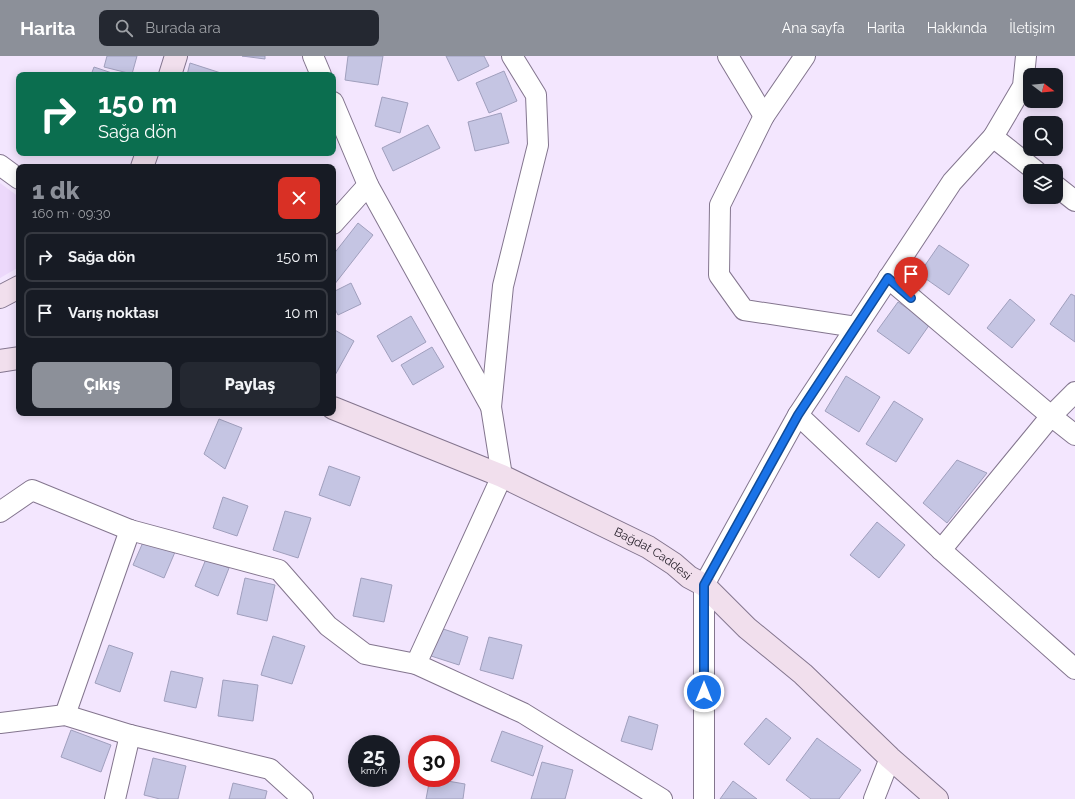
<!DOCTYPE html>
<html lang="tr">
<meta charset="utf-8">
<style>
:root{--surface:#171b24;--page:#242831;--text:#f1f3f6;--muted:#9ea1a6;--line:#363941;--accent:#8c9099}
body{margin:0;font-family:Raleway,sans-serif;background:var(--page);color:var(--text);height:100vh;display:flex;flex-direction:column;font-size:15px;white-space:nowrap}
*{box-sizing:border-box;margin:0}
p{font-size:13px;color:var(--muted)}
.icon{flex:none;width:22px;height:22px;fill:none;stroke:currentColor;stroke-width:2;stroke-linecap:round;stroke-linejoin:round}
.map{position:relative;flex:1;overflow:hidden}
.drawer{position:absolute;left:16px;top:108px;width:320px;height:252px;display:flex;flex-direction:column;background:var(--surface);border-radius:8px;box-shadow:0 2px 10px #0003}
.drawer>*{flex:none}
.hud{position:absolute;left:16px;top:16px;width:320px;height:84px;border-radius:8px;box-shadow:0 2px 10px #0003;background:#0b6e4f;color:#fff;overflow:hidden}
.needle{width:26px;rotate:106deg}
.fabs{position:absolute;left:1023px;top:12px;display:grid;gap:8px}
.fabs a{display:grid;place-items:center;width:40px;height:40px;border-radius:8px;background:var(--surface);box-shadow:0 2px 10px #0003;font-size:20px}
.speed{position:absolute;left:348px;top:679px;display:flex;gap:8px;font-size:20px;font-weight:700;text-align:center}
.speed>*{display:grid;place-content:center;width:52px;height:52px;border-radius:50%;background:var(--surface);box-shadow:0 2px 10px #0003;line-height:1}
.speed small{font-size:10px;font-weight:400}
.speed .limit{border:6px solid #d22;background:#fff;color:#111}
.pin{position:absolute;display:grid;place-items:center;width:34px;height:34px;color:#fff;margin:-41px -17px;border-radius:50% 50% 50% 0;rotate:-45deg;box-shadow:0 0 4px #0007}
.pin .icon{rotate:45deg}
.me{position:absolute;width:44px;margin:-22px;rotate:0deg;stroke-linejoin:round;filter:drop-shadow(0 0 3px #0008)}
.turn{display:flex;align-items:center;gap:14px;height:84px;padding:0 16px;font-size:18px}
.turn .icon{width:52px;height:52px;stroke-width:2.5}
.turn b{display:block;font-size:28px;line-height:34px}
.round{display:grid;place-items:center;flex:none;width:42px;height:42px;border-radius:8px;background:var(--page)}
.headline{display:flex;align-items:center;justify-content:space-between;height:68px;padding:0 16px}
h1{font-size:24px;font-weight:800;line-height:30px;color:var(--accent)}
.primary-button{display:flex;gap:8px;margin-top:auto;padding:8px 16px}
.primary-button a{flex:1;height:46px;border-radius:8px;background:var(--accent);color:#fff;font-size:16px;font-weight:800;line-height:46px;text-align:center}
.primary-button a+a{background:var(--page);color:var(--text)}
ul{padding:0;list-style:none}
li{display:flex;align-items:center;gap:12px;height:50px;margin:0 8px 6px;padding:0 8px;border:2px solid var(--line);border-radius:8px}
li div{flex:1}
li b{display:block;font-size:15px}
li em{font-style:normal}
header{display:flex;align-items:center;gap:24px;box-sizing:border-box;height:56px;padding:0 20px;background:var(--accent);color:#fff}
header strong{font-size:19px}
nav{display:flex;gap:22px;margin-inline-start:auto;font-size:14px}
.search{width:280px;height:36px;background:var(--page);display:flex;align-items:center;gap:10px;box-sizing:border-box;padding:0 14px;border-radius:8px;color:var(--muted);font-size:15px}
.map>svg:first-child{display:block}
.built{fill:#ecd8fb}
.building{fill:#c5c5e3;stroke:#a09fbd}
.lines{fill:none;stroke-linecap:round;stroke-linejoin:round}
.street-casing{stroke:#83758e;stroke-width:22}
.secondary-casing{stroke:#83758e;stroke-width:24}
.street{stroke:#fff;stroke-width:20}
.secondary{stroke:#f1dfed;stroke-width:22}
.route-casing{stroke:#114b97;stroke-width:10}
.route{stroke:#1a73e8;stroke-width:7}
.labels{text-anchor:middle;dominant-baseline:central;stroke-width:3;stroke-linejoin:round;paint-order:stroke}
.street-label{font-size:12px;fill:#231d27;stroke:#fff}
</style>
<header>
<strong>Harita</strong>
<div class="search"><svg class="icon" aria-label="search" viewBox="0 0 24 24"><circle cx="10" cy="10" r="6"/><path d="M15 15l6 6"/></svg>Burada ara</div>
<nav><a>Ana sayfa</a><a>Harita</a><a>Hakkında</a><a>İletişim</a></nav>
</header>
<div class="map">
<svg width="1075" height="743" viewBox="0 0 1075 743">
<rect width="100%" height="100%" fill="#f3e6fe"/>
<!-- built -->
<path class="built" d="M0 127 19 141V211L0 222Z"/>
<!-- building -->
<g class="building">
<path d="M107 0H137L132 18 104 11Z"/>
<path d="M242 0H265V3Z"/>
<path d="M348 0H383L378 29 345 24Z"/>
<path d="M446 0H484L489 10 458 25Z"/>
<path d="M190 7 227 19H187Z"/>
<path d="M94 11 118 19H91Z"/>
<path d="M504 15 517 45 489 57 476 27Z"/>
<path d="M382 41 408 47 400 77 375 70Z"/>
<path d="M501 57 509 87 475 95 468 66Z"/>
<path d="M428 69 440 92 393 115 382 92Z"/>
<path d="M358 167 373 179 334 229 333 227V199Z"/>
<path d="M939 189 969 209 949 239 919 218Z"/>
<path d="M351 227 361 248 338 259 333 249V236Z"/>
<path d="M1071 238 1075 240V286L1050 268Z"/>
<path d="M1010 243 1035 264 1012 292 987 272Z"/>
<path d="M898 246 930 268 909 298 877 275Z"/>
<path d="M411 260 426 286 392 306 377 280Z"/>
<path d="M333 273 354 285 334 321 333 320Z"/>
<path d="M432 291 444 311 413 329 401 309Z"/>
<path d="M846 320 880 341 859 376 825 355Z"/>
<path d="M894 345 923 363 896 406 866 388Z"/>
<path d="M219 363 242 372 225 413 204 398Z"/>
<path d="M957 404 987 417 947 467 923 447Z"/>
<path d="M329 410 360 421 350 450 319 439Z"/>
<path d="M223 441 248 450 237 480 213 472Z"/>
<path d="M285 455 311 462 298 502 273 494Z"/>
<path d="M877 466 905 489 879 522 850 499Z"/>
<path d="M144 484 175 496 164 522 133 509Z"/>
<path d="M206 503 229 512 218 540 195 530Z"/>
<path d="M245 522 275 529 267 565 237 558Z"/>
<path d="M361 522 392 529 384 566 353 560Z"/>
<path d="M437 571 468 581 459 609 428 599Z"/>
<path d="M273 580 305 590 292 628 261 619Z"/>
<path d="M489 581 522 589 513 623 480 614Z"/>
<path d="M109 589 133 597 120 636 95 627Z"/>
<path d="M171 615 203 622 196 652 164 645Z"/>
<path d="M223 624 258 629 253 665 218 660Z"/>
<path d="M629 660 658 669 652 694 621 685Z"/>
<path d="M766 662 791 682 769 709 744 688Z"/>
<path d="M71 674 111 689 101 716 61 701Z"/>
<path d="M502 675 543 690 533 720 491 705Z"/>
<path d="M817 682 861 714 839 743H811L786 724Z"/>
<path d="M153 702 186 710 178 743H160L144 739Z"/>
<path d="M542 706 573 714 565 743H531Z"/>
<path d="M430 722 465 728 463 743H426Z"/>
<path d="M733 725 757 743H720Z"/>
<path d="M233 727 267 735 265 743H229Z"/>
</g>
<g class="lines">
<!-- street casing -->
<g class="street-casing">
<g id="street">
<path d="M313 0 321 19"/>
<path d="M728 0 764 60"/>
<path d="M805 0 764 60 720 149 719 219 744 254 856 271"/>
<path d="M333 46 368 129 491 351 502 420 416 608"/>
<path d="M993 81 1036 115"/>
<path d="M0 109 19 123"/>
<path d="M1056 130 1075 145"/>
<path d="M333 168 368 129"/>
<path d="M888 222 1051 360 1075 336"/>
<path d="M491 351 503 230 538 89 536 39 512 0"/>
<path d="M798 359 941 494 1075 613"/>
<path d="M0 456 32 434 130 474 279 514 328 570 365 598 416 608 523 657 662 743"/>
<path d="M941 494 1051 360 1075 379"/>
<path d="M65 659 130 474"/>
<path d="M0 667 65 659 130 679 270 713 303 743"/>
<path d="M115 743 130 679"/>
<path d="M704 743V529L798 359 952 126 993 81 1023 30 1026 0"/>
<path d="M874 743 890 702"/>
</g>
</g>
<!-- secondary casing -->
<g class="secondary-casing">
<g id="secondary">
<path d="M170 19 176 0"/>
<path d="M142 111 147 97"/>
<path d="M0 241 19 231"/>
<path d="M0 305 19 302"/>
<path id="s1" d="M333 352 502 420 648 491 674 508 689 521 704 529 747 572 803 618 890 702 937 743"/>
</g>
</g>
<!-- street -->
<use href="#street" class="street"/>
<!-- secondary -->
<use href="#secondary" class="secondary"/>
</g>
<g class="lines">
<!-- route casing -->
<g class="route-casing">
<path id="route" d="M704 636V529L798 359 888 222 911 242"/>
</g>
<!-- route -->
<use href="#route" class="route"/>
</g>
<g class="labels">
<!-- street labels -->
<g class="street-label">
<text stroke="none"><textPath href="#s1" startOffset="352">Bağdat Caddesi</textPath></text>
</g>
</g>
</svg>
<div class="fabs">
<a><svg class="needle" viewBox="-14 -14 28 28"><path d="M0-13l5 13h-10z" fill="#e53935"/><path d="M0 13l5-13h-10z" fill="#9ea1a6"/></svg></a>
<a><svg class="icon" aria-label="search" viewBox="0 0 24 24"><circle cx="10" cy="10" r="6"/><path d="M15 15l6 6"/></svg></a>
<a><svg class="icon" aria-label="layers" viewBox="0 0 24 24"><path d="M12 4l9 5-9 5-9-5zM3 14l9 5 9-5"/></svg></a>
</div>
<div class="speed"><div>25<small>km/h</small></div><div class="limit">30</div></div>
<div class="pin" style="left:911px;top:242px;background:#d93025"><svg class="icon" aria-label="arrive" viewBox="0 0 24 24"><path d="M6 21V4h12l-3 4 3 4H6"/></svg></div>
<svg class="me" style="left:704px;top:636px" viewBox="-20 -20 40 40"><circle r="17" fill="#1a73e8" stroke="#fff" stroke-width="3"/><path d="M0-11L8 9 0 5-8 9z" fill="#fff"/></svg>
<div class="hud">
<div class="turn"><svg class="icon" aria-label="right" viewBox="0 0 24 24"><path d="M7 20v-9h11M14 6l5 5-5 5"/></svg><div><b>150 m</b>Sağa dön</div></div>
</div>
<section class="drawer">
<div class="headline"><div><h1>1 dk</h1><p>160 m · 09:30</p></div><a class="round" style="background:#d93025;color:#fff"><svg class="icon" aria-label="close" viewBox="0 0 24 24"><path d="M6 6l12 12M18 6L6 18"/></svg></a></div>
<ul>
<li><svg class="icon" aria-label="right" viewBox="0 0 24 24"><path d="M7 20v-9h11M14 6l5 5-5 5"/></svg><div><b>Sağa dön</b></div><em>150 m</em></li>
<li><svg class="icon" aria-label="arrive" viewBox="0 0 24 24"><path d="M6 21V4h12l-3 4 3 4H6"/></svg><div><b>Varış noktası</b></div><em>10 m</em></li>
</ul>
<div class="primary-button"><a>Çıkış</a><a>Paylaş</a></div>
</section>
</div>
